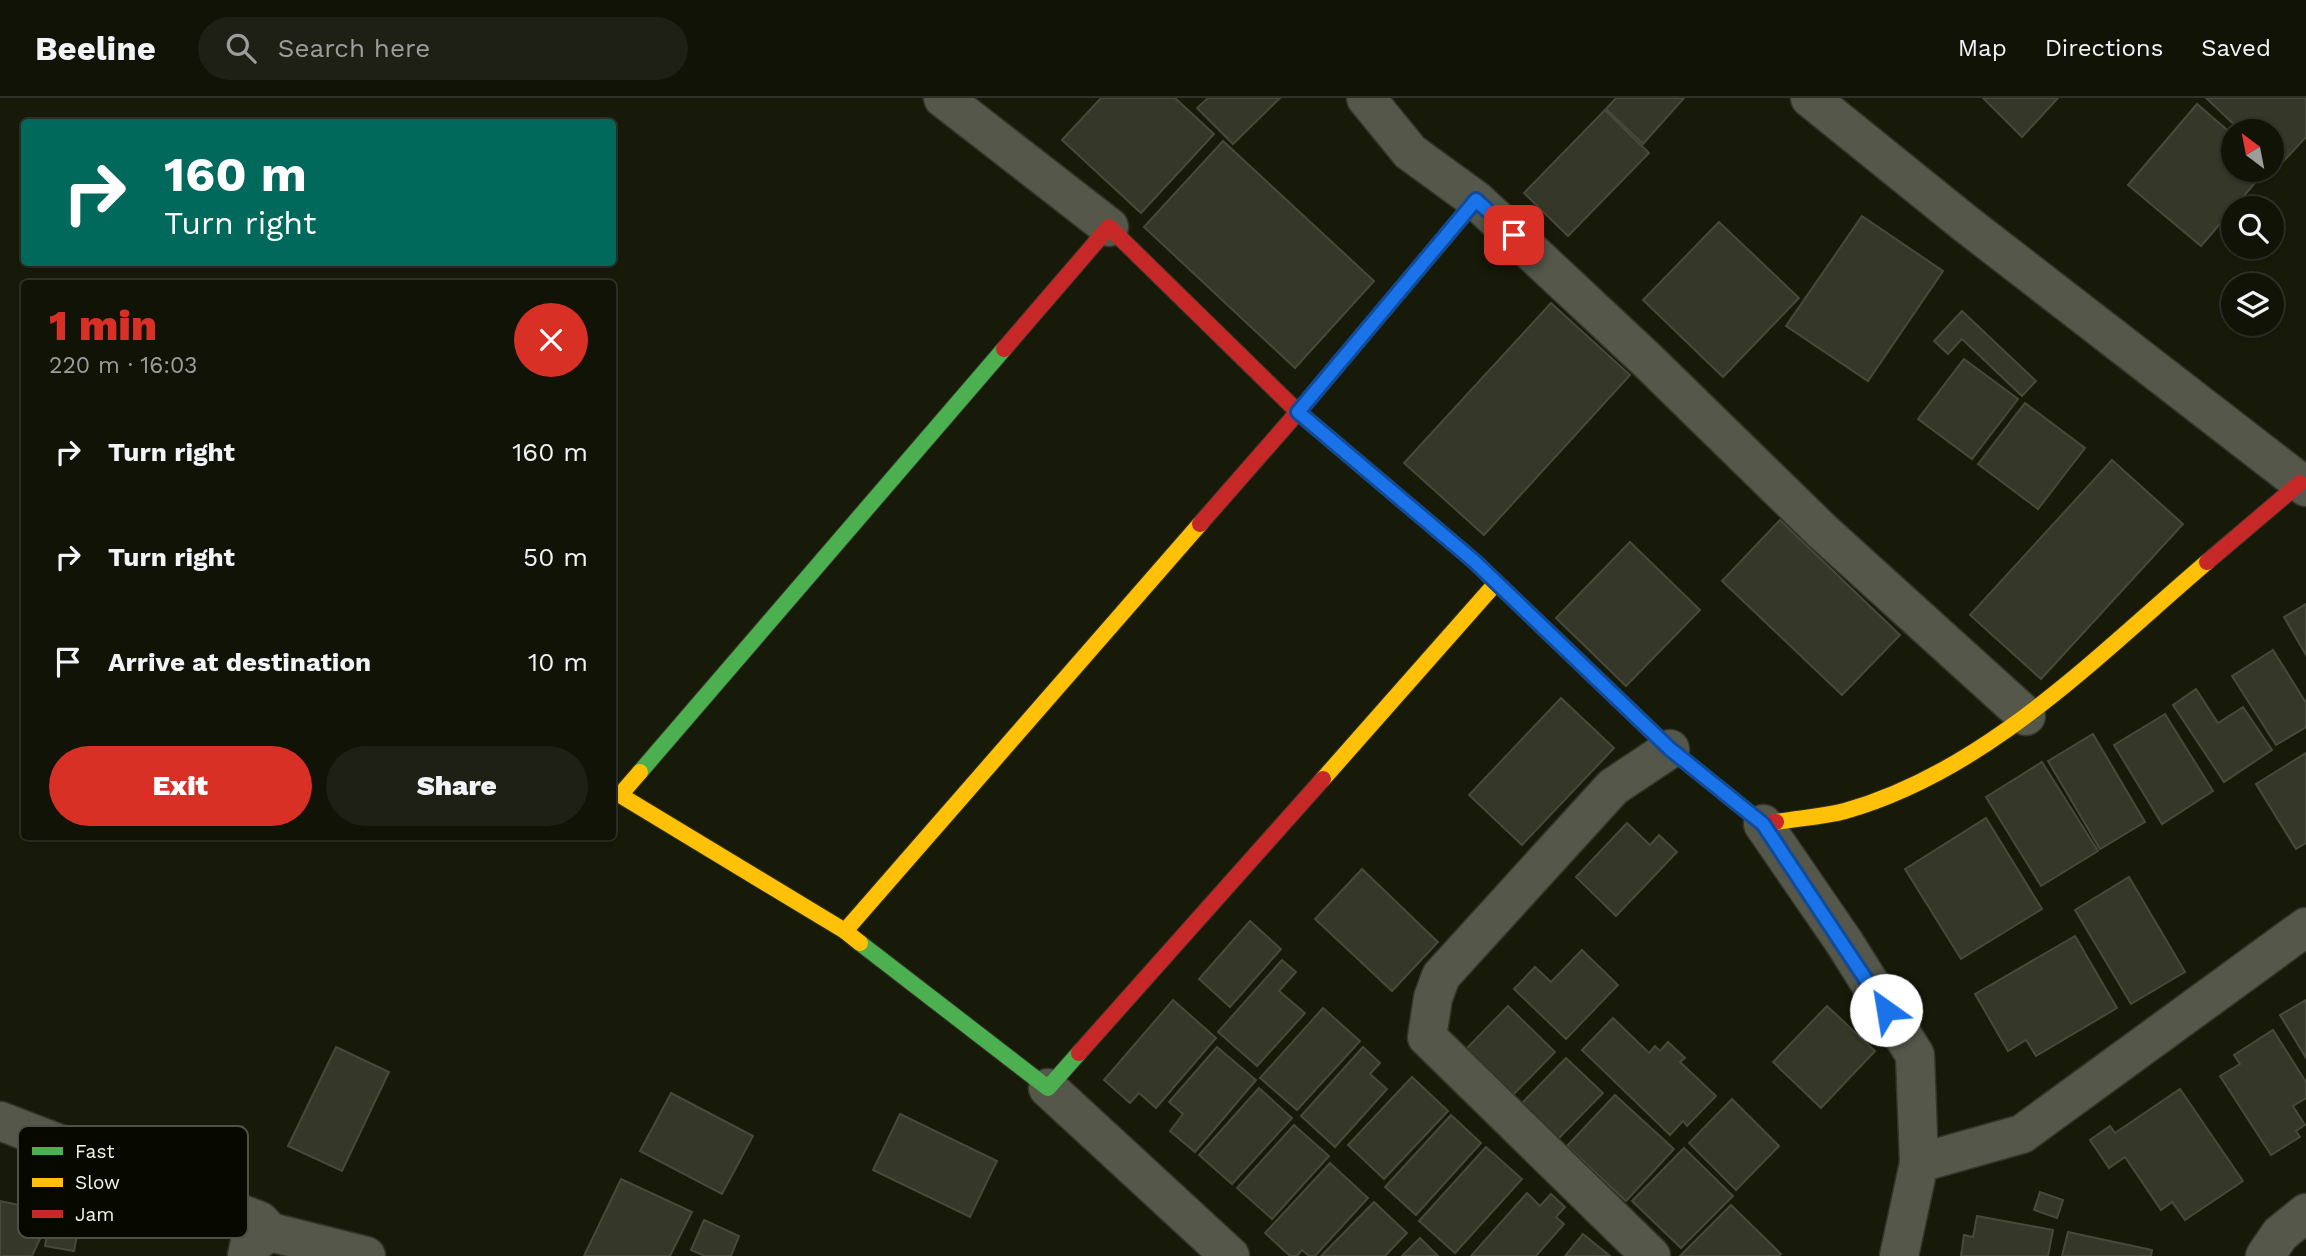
<!DOCTYPE html>
<meta charset="utf-8">
<style>
:root{--surface:#111307;--page:#1e2015;--text:#f1f3f6;--muted:#9c9e9b;--line:#303228;--accent:#d93025}
body{margin:0;font-family:"Work Sans",sans-serif;background:var(--page);color:var(--text);height:100vh;display:flex;flex-direction:column;font-size:26px;white-space:nowrap}
*{box-sizing:border-box;margin:0}
p{font-size:23px;color:var(--muted)}
.icon{flex:none;width:38px;height:38px;fill:none;stroke:currentColor;stroke-width:2;stroke-linecap:round;stroke-linejoin:round}
.map{position:relative;flex:1;overflow:hidden}
.drawer{position:absolute;left:21px;top:182px;width:595px;height:560px;display:flex;flex-direction:column;background:var(--surface);border-radius:7px;box-shadow:0 2px 5px #0004,0 0 0 2px var(--line)}
.drawer>*{flex:none}
.banner{position:absolute;left:21px;top:21px;width:595px;height:147px;border-radius:7px;box-shadow:0 2px 5px #0004,0 0 0 2px var(--line);background:#00695c;color:#fff;overflow:hidden}
.needle{width:46px;rotate:328deg}
.tools{position:absolute;left:2221px;top:21px;display:grid;gap:14px}
.tools a{display:grid;place-items:center;width:63px;height:63px;border-radius:50%;background:var(--surface);box-shadow:0 2px 5px #0004,0 0 0 2px var(--line);font-size:35px}
.pin{position:absolute;display:grid;place-items:center;width:60px;height:60px;color:#fff;margin:-30px;border-radius:14px;box-shadow:0 4px 10px #0006}
.me{position:absolute;width:77px;margin:-38px;rotate:328deg;stroke-linejoin:round;filter:drop-shadow(0 0 5px #0008)}
.turn{display:flex;align-items:center;gap:24px;height:147px;padding:0 28px;font-size:32px}
.turn .icon{width:91px;height:91px;stroke-width:2.5}
.turn b{display:block;font-size:49px;line-height:60px}
.round{display:grid;place-items:center;flex:none;width:74px;height:74px;border-radius:37px;background:var(--page)}
.summary{display:flex;align-items:center;justify-content:space-between;height:119px;padding:0 28px}
h1{font-size:42px;font-weight:800;line-height:52px;color:var(--accent)}
.button{display:flex;gap:14px;margin-top:auto;padding:14px 28px}
.button a{flex:1;height:80px;border-radius:42px;background:var(--accent);color:#fff;font-size:28px;font-weight:800;line-height:80px;text-align:center}
.button a+a{background:var(--page);color:var(--text)}
ul{padding:0;list-style:none}
li{display:flex;align-items:center;gap:21px;height:105px;padding:0 28px}
li div{flex:1}
li b{display:block;font-size:26px}
li em{font-style:normal}
header{display:flex;align-items:center;gap:42px;box-sizing:border-box;height:98px;padding:0 35px;background:var(--surface);border-bottom:2px solid var(--line)}
header strong{font-size:33px}
nav{display:flex;gap:38px;margin-inline-start:auto;font-size:24px}
.search{width:490px;height:63px;background:var(--page);display:flex;align-items:center;gap:18px;box-sizing:border-box;padding:0 24px;border-radius:38px;color:var(--muted);font-size:26px}
.map>svg:first-child{display:block}
.building{fill:#353728;stroke:#47493b;stroke-width:2}
.lines{fill:none;stroke-linecap:round;stroke-linejoin:round}
.street-casing{stroke:#33342a;stroke-width:41}
.fast-casing{stroke:#33342a;stroke-width:18}
.slow-casing{stroke:#33342a;stroke-width:18}
.jam-casing{stroke:#33342a;stroke-width:18}
.street{stroke:#55574a;stroke-width:38}
.fast{stroke:#4caf50;stroke-width:16}
.slow{stroke:#ffc107;stroke-width:16}
.jam{stroke:#c62828;stroke-width:16}
.route-casing{stroke:#114b97;stroke-width:18}
.route{stroke:#1a73e8;stroke-width:12}
.key{fill:#070901;stroke:#4e5045;stroke-width:2}
.key-label{font-size:19px;fill:#f3f6e4}
</style>
<header>
<strong>Beeline</strong>
<div class="search"><svg class="icon" aria-label="search" viewBox="0 0 24 24"><circle cx="10" cy="10" r="6"/><path d="M15 15l6 6"/></svg>Search here</div>
<nav><a>Map</a><a>Directions</a><a>Saved</a></nav>
</header>
<div class="map">
<svg width="2306" height="1158" viewBox="0 0 2306 1158">
<rect width="100%" height="100%" fill="#171909"/>
<!-- building -->
<g class="building">
<path d="M1101 0H1175L1214 36 1141 115 1062 42Z"/>
<path d="M1208 0H1280L1233 46 1197 10Z"/>
<path d="M1616 0H1684L1643 46 1606 11Z"/>
<path d="M1983 0H2058L2022 39Z"/>
<path d="M2206 0H2306V39L2279 68 2272 61V33H2241Z"/>
<path d="M2197 6 2233 37V72H2266L2201 148 2128 87Z"/>
<path d="M1605 12 1649 55 1568 138 1524 95Z"/>
<path d="M1223 43 1374 183 1295 270 1144 129Z"/>
<path d="M1862 118 1943 173 1868 283 1786 228Z"/>
<path d="M1719 124 1799 200 1723 279 1643 202Z"/>
<path d="M1551 205 1630 277 1484 437 1404 365Z"/>
<path d="M1962 213 2036 283 2022 298 1962 241 1948 256 1934 243Z"/>
<path d="M1964 261 2018 301 1972 361 1918 321Z"/>
<path d="M2025 305 2085 350 2038 411 1978 366Z"/>
<path d="M2112 362 2183 426 2041 581 1970 517Z"/>
<path d="M1780 422 1900 537 1842 597 1722 483Z"/>
<path d="M1630 444 1700 512 1626 588 1556 520Z"/>
<path d="M2306 506V557L2284 519Z"/>
<path d="M2273 552 2306 605V629L2276 647 2232 578Z"/>
<path d="M2196 591 2218 625 2243 609 2272 652 2224 684 2173 607Z"/>
<path d="M1561 600 1614 650 1522 747 1469 697Z"/>
<path d="M2165 616 2213 693 2162 726 2114 647Z"/>
<path d="M2093 636 2145 724 2100 751 2048 663Z"/>
<path d="M2306 655V745L2296 751 2256 686Z"/>
<path d="M2042 664 2098 753 2041 788 1986 699Z"/>
<path d="M1986 720 2042 811 1961 861 1905 771Z"/>
<path d="M1627 725 1650 747 1659 737 1677 754 1616 818 1576 779Z"/>
<path d="M1362 771 1438 844 1392 893 1315 821Z"/>
<path d="M2129 779 2185 874 2131 906 2075 812Z"/>
<path d="M1250 823 1281 851 1230 909 1199 881Z"/>
<path d="M2075 838 2117 910 2036 958 2026 942 2008 953 1975 896Z"/>
<path d="M1582 852 1618 887 1566 941 1514 891 1535 869 1551 884Z"/>
<path d="M1282 862 1296 874 1279 893 1305 915 1257 968 1218 934Z"/>
<path d="M1173 902 1216 940 1156 1010 1139 995 1130 1005 1104 982Z"/>
<path d="M2306 902V960L2280 917Z"/>
<path d="M1508 908 1555 954 1512 998 1465 952Z"/>
<path d="M1827 908 1875 953 1821 1010 1773 964Z"/>
<path d="M1323 910 1360 943 1297 1012 1260 980Z"/>
<path d="M1613 920 1649 955 1655 948 1660 953 1668 944 1685 960 1680 964 1716 998 1687 1028 1683 1023 1670 1037 1582 952Z"/>
<path d="M2273 932 2306 984V1000L2293 1008 2305 1027 2296 1033 2300 1039 2271 1057 2220 978 2240 966 2234 957Z"/>
<path d="M336 949 389 974 342 1073 288 1048Z"/>
<path d="M1217 949 1256 982 1195 1054 1170 1033 1183 1016 1169 1004Z"/>
<path d="M1363 949 1380 965 1370 976 1387 991 1335 1049 1301 1018Z"/>
<path d="M1566 960 1603 995 1557 1042 1521 1006Z"/>
<path d="M1412 979 1448 1013 1384 1081 1348 1047Z"/>
<path d="M1259 990 1292 1020 1232 1086 1199 1057Z"/>
<path d="M2180 991 2243 1083 2185 1122 2172 1104 2161 1112 2125 1059 2109 1070 2090 1042 2110 1028 2115 1035Z"/>
<path d="M671 995 753 1038 722 1096 640 1053Z"/>
<path d="M1615 997 1674 1051 1626 1103 1567 1048Z"/>
<path d="M1732 1001 1779 1048 1736 1092 1689 1045Z"/>
<path d="M900 1016 997 1063 970 1119 873 1072Z"/>
<path d="M1451 1017 1481 1045 1416 1117 1385 1089Z"/>
<path d="M1294 1027 1329 1058 1272 1121 1237 1090Z"/>
<path d="M1486 1049 1522 1081 1455 1155 1419 1123Z"/>
<path d="M1684 1050 1733 1098 1681 1150 1632 1103Z"/>
<path d="M1330 1065 1368 1100 1315 1158H1309L1302 1152 1297 1158H1290L1265 1135Z"/>
<path d="M621 1081 692 1114 670 1158H584Z"/>
<path d="M2040 1094 2063 1102 2057 1120 2034 1112Z"/>
<path d="M1527 1095 1540 1108 1551 1096 1565 1109 1556 1119 1564 1126 1536 1158H1471Z"/>
<path d="M0 1103 38 1111 45 1130 32 1158H0Z"/>
<path d="M1374 1104 1407 1135 1385 1158H1321Z"/>
<path d="M1731 1107 1781 1156 1778 1158H1680Z"/>
<path d="M52 1110 81 1115 74 1153 45 1148Z"/>
<path d="M1977 1118 2053 1132 2048 1158H1961L1964 1137 1973 1139Z"/>
<path d="M704 1122 739 1138 731 1158H705L691 1152Z"/>
<path d="M2068 1134 2152 1152 2151 1158H2062Z"/>
<path d="M1583 1136 1610 1158H1565Z"/>
<path d="M1420 1140 1438 1158H1402Z"/>
</g>
<g class="lines">
<!-- street casing -->
<g class="street-casing">
<g id="street">
<path d="M943 0 1109 129"/>
<path d="M1366 0 1410 54 1476 102 1647 262 1822 433 2026 618"/>
<path d="M1810 0 1966 126 2306 389"/>
<path d="M1763 726 1844 844 1915 957 1919 1065 1899 1158"/>
<path d="M1048 990 1230 1158"/>
<path d="M0 1023 260 1123 270 1134 249 1148 247 1158"/>
<path d="M1919 1065 2022 1036 2306 829"/>
<path d="M270 1134 366 1158"/>
<path d="M1651 1158 1427 939 1433 900 1441 878 1613 689 1670 651"/>
<path d="M2265 1158 2280 1136 2306 1115"/>
</g>
</g>
<!-- fast casing -->
<g class="fast-casing">
<g id="fast">
<path d="M1388 390 1298 314 1476 102"/>
<path d="M640 674 1004 251"/>
<path d="M860 845 1048 990 1079 955"/>
</g>
</g>
<!-- slow casing -->
<g class="slow-casing">
<g id="slow">
<path d="M640 674 620 697 845 833"/>
<path d="M1323 681 1496 485"/>
<path d="M1776 724C1799 720 1823 719 1845 713 1987 673 2098 557 2207 464"/>
<path d="M860 845 845 833 1200 426"/>
</g>
</g>
<!-- jam casing -->
<g class="jam-casing">
<g id="jam">
<path d="M1004 251 1109 129 1298 314 1200 426"/>
<path d="M1388 390 1474 463 1670 651 1763 726 1776 724"/>
<path d="M2207 464 2300 385"/>
<path d="M1079 955 1323 681"/>
</g>
</g>
<!-- street -->
<use href="#street" class="street"/>
<!-- fast -->
<use href="#fast" class="fast"/>
<!-- slow -->
<use href="#slow" class="slow"/>
<!-- jam -->
<use href="#jam" class="jam"/>
</g>
<g class="lines">
<!-- route casing -->
<g class="route-casing">
<path id="route" d="M1514 137 1476 102 1298 314 1474 463 1670 651 1763 726 1886 912"/>
</g>
<!-- route -->
<use href="#route" class="route"/>
</g>
<!-- legend -->
<rect x="18" y="1028" width="230" height="112" rx="10" class="key"/>
<rect x="32" y="1049" width="31" height="8" fill="#4caf50"/>
<rect x="32" y="1080" width="31" height="9" fill="#ffc107"/>
<rect x="32" y="1112" width="31" height="8" fill="#c62828"/>
<g class="key-label">
<text x="75" y="1060">Fast</text>
<text x="75" y="1091">Slow</text>
<text x="75" y="1123">Jam</text>
</g>
</svg>
<div class="tools">
<a><svg class="needle" viewBox="-14 -14 28 28"><path d="M0-13l5 13h-10z" fill="#e53935"/><path d="M0 13l5-13h-10z" fill="#9c9e9b"/></svg></a>
<a><svg class="icon" aria-label="search" viewBox="0 0 24 24"><circle cx="10" cy="10" r="6"/><path d="M15 15l6 6"/></svg></a>
<a><svg class="icon" aria-label="layers" viewBox="0 0 24 24"><path d="M12 4l9 5-9 5-9-5zM3 14l9 5 9-5"/></svg></a>
</div>
<div class="pin" style="left:1514px;top:137px;background:#d93025"><svg class="icon" aria-label="arrive" viewBox="0 0 24 24"><path d="M6 21V4h12l-3 4 3 4H6"/></svg></div>
<svg class="me" style="left:1886px;top:912px" viewBox="-20 -20 40 40"><circle r="19" fill="#fff"/><path d="M0-13L10 11 0 6-10 11z" fill="#1a73e8"/></svg>
<div class="banner">
<div class="turn"><svg class="icon" aria-label="right" viewBox="0 0 24 24"><path d="M7 20v-9h11M14 6l5 5-5 5"/></svg><div><b>160 m</b>Turn right</div></div>
</div>
<section class="drawer">
<div class="summary"><div><h1>1 min</h1><p>220 m · 16:03</p></div><a class="round" style="background:#d93025;color:#fff"><svg class="icon" aria-label="close" viewBox="0 0 24 24"><path d="M6 6l12 12M18 6L6 18"/></svg></a></div>
<ul>
<li><svg class="icon" aria-label="right" viewBox="0 0 24 24"><path d="M7 20v-9h11M14 6l5 5-5 5"/></svg><div><b>Turn right</b></div><em>160 m</em></li>
<li><svg class="icon" aria-label="right" viewBox="0 0 24 24"><path d="M7 20v-9h11M14 6l5 5-5 5"/></svg><div><b>Turn right</b></div><em>50 m</em></li>
<li><svg class="icon" aria-label="arrive" viewBox="0 0 24 24"><path d="M6 21V4h12l-3 4 3 4H6"/></svg><div><b>Arrive at destination</b></div><em>10 m</em></li>
</ul>
<div class="button"><a>Exit</a><a>Share</a></div>
</section>
</div>
